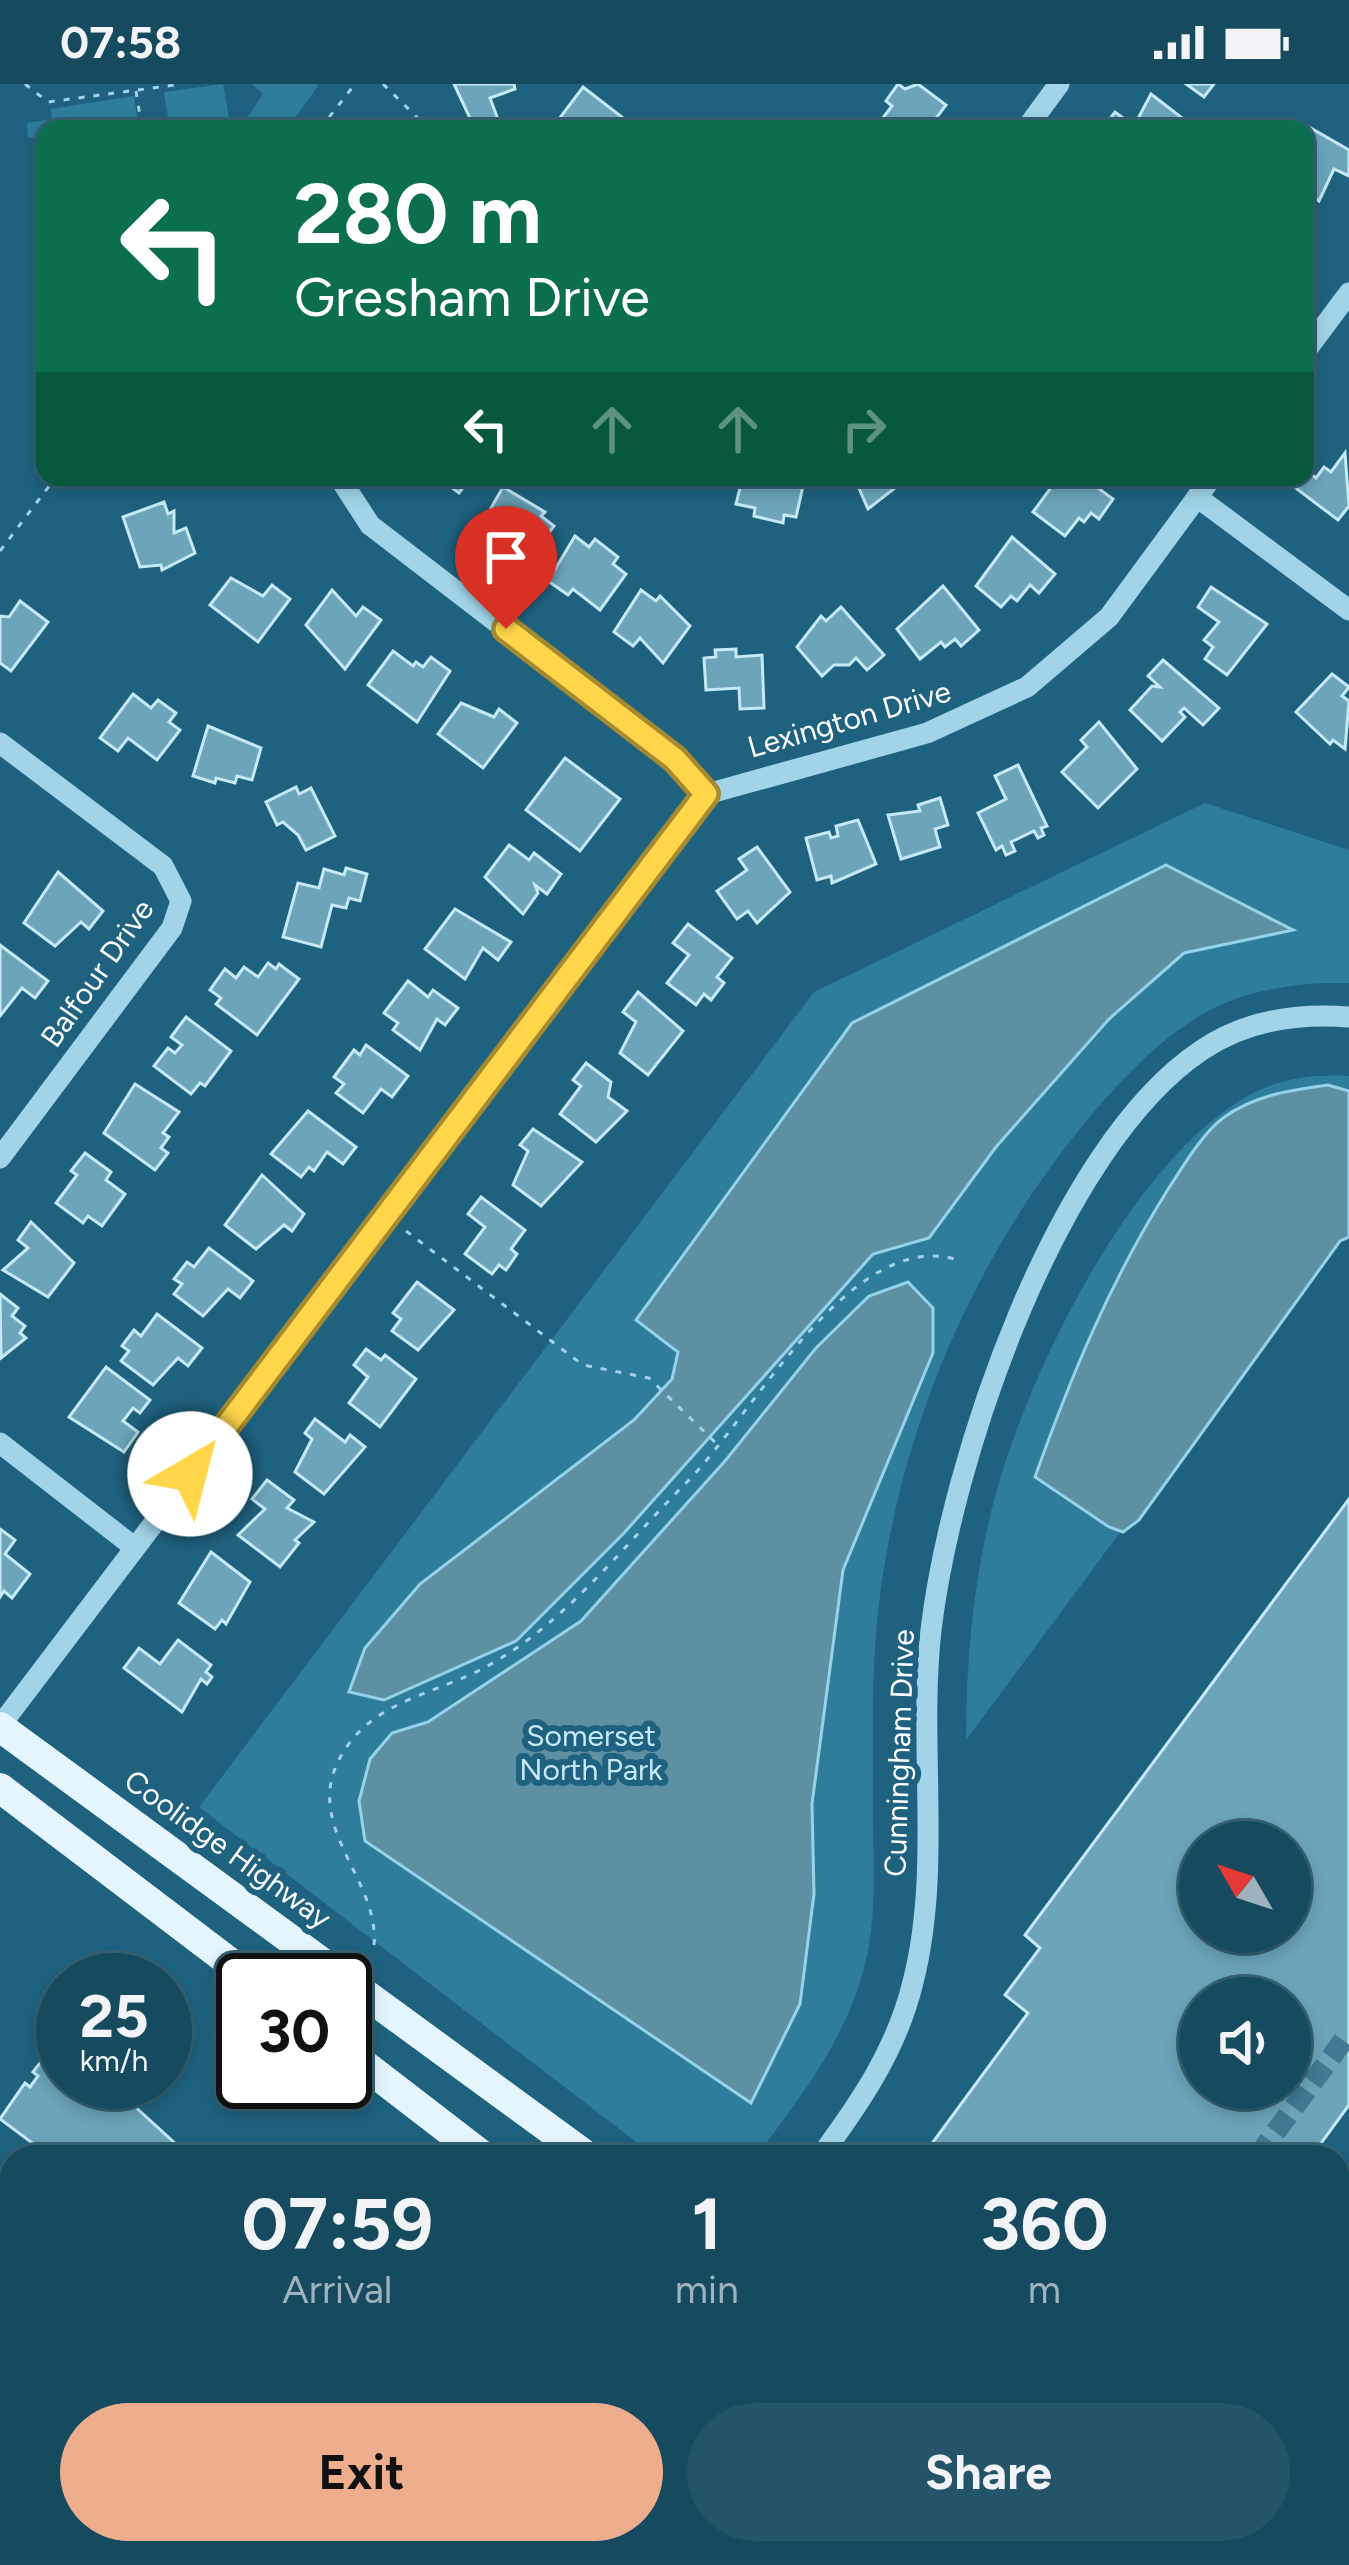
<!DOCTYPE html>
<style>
:root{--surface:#164a5f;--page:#235468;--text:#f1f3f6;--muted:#9eb3bd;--line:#356274;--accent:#eead8d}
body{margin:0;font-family:Figtree,sans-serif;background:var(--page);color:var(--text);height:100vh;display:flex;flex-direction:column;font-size:45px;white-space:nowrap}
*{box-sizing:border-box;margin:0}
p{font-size:39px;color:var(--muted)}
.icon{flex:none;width:66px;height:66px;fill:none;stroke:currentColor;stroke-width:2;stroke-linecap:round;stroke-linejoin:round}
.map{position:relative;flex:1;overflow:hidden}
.details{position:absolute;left:0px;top:2061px;width:1350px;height:420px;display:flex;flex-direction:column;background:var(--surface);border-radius:36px 36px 0 0;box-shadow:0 6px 18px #0003,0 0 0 3px var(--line)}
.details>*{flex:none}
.hud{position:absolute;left:36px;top:36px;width:1278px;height:366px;border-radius:24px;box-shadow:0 6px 18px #0003,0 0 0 3px var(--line);background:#0b6e4f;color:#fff;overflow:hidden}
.needle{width:78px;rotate:309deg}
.fabs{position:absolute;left:1179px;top:1737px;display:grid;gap:24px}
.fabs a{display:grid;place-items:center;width:132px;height:132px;border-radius:50%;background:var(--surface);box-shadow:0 6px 18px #0003,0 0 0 3px var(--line);font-size:60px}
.speed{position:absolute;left:36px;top:1869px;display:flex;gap:24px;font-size:60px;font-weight:700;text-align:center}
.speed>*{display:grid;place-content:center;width:156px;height:156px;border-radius:50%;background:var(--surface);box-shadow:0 6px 18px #0003,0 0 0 3px var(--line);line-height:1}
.speed small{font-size:30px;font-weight:400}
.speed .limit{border:6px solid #111;border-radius:18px;background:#fff;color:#111}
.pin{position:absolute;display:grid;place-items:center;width:102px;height:102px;color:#fff;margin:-123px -51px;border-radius:50% 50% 50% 0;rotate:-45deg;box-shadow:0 0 12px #0007}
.pin .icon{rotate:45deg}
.me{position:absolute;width:132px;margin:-66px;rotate:37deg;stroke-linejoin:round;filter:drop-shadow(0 0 9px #0008)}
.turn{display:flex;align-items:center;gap:42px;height:252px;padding:0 60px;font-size:54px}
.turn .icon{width:156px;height:156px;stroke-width:2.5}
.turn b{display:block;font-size:84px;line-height:102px}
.lanes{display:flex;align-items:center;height:114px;padding:0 60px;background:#0003;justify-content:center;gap:60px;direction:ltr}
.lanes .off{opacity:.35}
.eta{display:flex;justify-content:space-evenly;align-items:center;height:204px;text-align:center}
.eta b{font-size:72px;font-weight:700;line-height:84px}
.primary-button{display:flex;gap:24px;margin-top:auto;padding:24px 60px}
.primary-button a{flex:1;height:138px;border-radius:72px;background:var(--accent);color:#111;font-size:48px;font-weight:700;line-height:138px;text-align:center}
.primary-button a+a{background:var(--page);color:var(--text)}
.status{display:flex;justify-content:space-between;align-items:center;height:84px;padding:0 60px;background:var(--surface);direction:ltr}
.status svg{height:33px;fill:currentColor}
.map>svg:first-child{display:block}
.green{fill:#2d7d9b}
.water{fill:#5e90a4;stroke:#95d3ea;stroke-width:3}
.building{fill:#6ca4ba;stroke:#c5e9f6;stroke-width:3;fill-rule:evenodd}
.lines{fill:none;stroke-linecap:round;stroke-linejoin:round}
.minor-tunnel{stroke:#407a92;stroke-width:21;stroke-dasharray:21 10;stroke-linecap:butt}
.path{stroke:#a1d4e8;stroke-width:3;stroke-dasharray:6 9;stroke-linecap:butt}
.minor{stroke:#a1d4e8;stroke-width:21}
.major{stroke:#e4f5fe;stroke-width:30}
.route-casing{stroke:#a68a30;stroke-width:30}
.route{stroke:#ffd54a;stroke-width:21}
.labels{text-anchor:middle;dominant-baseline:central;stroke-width:12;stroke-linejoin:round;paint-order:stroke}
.street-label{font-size:30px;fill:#fff;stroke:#1e627f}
.park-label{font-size:30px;fill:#c5e9f6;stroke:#1e627f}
</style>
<div class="status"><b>07:58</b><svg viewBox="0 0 49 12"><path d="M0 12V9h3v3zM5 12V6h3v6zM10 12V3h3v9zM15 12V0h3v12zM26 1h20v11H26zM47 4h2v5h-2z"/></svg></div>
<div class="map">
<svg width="1349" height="2481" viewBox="0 0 1349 2481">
<rect width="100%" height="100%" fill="#1e627f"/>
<!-- green -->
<g class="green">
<path d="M223 0 231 45H170L164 8Z"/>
<path d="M252 0H316L318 2 287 45 276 38 249 45 243 40 263 10Z"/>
<path d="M134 12 139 45H45V51L28 54 27 39 52 35 51 25Z"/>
<path d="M1205 719 1349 766V899C1306 898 1265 903 1225 919 1176 940 1140 977 1105 1015 985 1151 906 1325 881 1504 870 1582 873 1662 873 1741 874 1786 876 1832 866 1876 848 1953 802 2011 756 2073H656L199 1723 814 908Z"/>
<path d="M1349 992V1140L966 1656C966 1577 973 1498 993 1420 1026 1292 1131 1075 1251 1010 1281 994 1316 990 1349 992Z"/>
</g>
<!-- water -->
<g class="water">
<path d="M1166 781 1293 846 1184 869 1109 935 996 1063 929 1154 873 1170 624 1449 516 1557 384 1616 349 1608 365 1564 420 1500 634 1336 672 1295 678 1268 636 1236 852 939Z"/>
<path d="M1328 1001 1349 1007V1153L1340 1157 1139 1436 1123 1448 1109 1443 1035 1393C1071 1292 1110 1198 1167 1107 1182 1084 1201 1051 1223 1034 1254 1011 1291 1006 1328 1001Z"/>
<path d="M908 1198 933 1224V1269L843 1486 812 1720 814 1810 800 1920 751 2019 365 1757 359 1717 370 1675 392 1649 428 1638 581 1537 725 1377 816 1264 869 1212Z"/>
</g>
<!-- building -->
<g class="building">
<path d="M454 0H514L515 5 490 14 499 38 475 45Z"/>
<path d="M898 0 905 5 918 0 946 21 928 45 875 44 892 22 886 17Z"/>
<path d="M1186 0H1214L1204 13Z"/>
<path d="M583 3 627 37 621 45H564L556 39Z"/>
<path d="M1151 10 1186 37 1180 45 1103 44 1115 28 1134 42Z"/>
<path d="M1309 43 1349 66V92L1334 85 1319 117 1305 107Z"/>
<path d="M1345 369 1349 422 1338 436 1289 399 1305 393V385L1316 394 1324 383 1331 388Z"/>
<path d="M437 393H471L459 409Z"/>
<path d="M749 393H805L796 433 784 431 783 439 754 432 755 424 736 420 741 400 747 401Z"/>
<path d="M854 393H909L868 425Z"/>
<path d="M1051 393H1083L1113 415 1099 435 1091 429 1084 438 1079 434 1065 452 1033 428 1056 397Z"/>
<path d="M503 403 545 428 541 432 554 442 527 478 511 466 515 460 504 452 497 461 478 447Z"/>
<path d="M164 418 168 430 174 427V449L186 444 195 469 162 486 161 481 140 483 123 433Z"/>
<path d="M575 452 589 463 595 455 618 473 613 480 626 490 600 526 573 505 568 511 548 497Z"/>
<path d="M1012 453 1055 490 1039 509 1030 501 1017 517 1011 512 1001 523 976 502Z"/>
<path d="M231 494 263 512 272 501 290 515 258 558 210 521Z"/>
<path d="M943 502 979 546 961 562 955 555 945 563 941 558 920 575 897 545Z"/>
<path d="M1211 503 1267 540 1227 591 1205 575 1213 563 1204 556 1219 538 1198 523Z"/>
<path d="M332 506 356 532 363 523 381 536 345 585 306 541Z"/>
<path d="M641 506 656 517 660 512 690 542 663 579 640 554 633 562 614 548Z"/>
<path d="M20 517 48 538 11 587 0 579V532L9 533Z"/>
<path d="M841 523 884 571 867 586 856 574 849 581H834L822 592 797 563 821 532 826 537Z"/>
<path d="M736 565V573L762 571 764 624 740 625 739 604 706 606 704 574 716 573 715 566Z"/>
<path d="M393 567 413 582 416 578 423 583 431 573 450 587 417 638 368 601Z"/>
<path d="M1163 576 1219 624 1203 641 1184 624 1180 628 1185 633 1162 657 1130 626 1152 602 1160 603 1148 592Z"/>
<path d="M1332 590 1349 603 1342 612 1349 617 1345 665 1333 656 1330 660 1296 628Z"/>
<path d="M133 610 151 624 158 616 176 629 169 638 180 646 157 676 128 654 118 667 100 654Z"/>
<path d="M461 619 494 633 499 625 517 639 483 684 438 650Z"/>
<path d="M1099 638 1137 685 1098 724 1062 688 1087 663 1081 656Z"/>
<path d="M208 642 261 664 252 696 237 692 235 699 216 694 215 699 193 692Z"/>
<path d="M565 674 620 715 580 767 526 726Z"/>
<path d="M1018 681 1047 742 1041 744 1044 751 1038 754 1034 747 1011 758 1015 767 1006 771 1002 762 996 766 978 729 1006 715 995 692Z"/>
<path d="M296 703 299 710 311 704 335 752 306 766 298 751 283 738 277 741 266 718Z"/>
<path d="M940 714 948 741 935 745 940 763 901 775 888 731 920 727 918 721Z"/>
<path d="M858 736 876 780 832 799 831 792 817 796 806 754 829 748 831 754 838 752 836 742Z"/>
<path d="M509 761 529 776 534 769 561 790 547 810 535 801 538 809 523 830 485 793Z"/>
<path d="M757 763 790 808 757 839 748 827 737 835 717 807 747 786 739 775Z"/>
<path d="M346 784 367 790 360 817 349 814 346 824 332 821 321 863 283 853 298 799 319 804 324 785 344 791Z"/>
<path d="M58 788 103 827 89 845 81 838 55 862 24 839Z"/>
<path d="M455 825 511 858 498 876 483 864 465 895 425 865Z"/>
<path d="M688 840 732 874 717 893 724 899 711 916 704 910 696 921 667 899 689 871 673 859Z"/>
<path d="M0 861 48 897 35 914 22 904 0 932Z"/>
<path d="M268 879 276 885 279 880 299 895 257 951 216 920 221 914 210 906 225 885 236 894 244 883 258 893Z"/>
<path d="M408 897 428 913 433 906 458 924 445 941 437 935 420 966 393 946 398 939 384 929Z"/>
<path d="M638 908 683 947 648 991 620 969 636 938 623 928Z"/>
<path d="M186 933 231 967 205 1002 200 999 191 1010 154 982 168 964 175 969 182 961 171 953Z"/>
<path d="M366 961 408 992 392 1013 381 1005 363 1029 336 1009 344 1000 334 993 354 966 360 971Z"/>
<path d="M586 979 611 998 608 1013 627 1027 596 1058 560 1030 581 1002 573 996Z"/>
<path d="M135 1000 179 1028 163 1049 169 1053 161 1064 168 1069 155 1086 104 1049Z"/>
<path d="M308 1027 356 1063 343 1080 327 1068 314 1087 309 1083 301 1093 271 1070Z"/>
<path d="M533 1045 582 1078 541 1122 513 1101 528 1067 520 1061Z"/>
<path d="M85 1069 111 1088 106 1096 125 1110 102 1142 88 1132 83 1139 56 1119 77 1091 71 1087Z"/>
<path d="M262 1091 304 1130 292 1147 284 1141 256 1165 225 1141Z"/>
<path d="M481 1113 525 1146 511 1165 517 1170 506 1186 499 1181 492 1190 465 1170 485 1143 468 1130Z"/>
<path d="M31 1138 74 1179 48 1213 3 1186 28 1164 18 1156Z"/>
<path d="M209 1164 253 1197 240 1214 228 1205 203 1232 174 1210 182 1200 174 1195 187 1178 194 1183Z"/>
<path d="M417 1198 454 1226 418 1266 392 1247 401 1235 393 1229Z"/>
<path d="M0 1210 18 1224 12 1232 25 1242 20 1249 26 1254 1 1274Z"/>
<path d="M157 1230 202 1264 188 1282 178 1274 153 1301 121 1277 129 1267 122 1262 134 1246 141 1252Z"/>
<path d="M366 1265 381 1276 385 1271 416 1295 380 1343 349 1319 368 1293 354 1281Z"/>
<path d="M106 1283 150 1316 140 1329 133 1324 123 1337 138 1348 124 1368 69 1333Z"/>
<path d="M315 1335 345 1358 350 1351 365 1363 324 1410 295 1388 312 1355 305 1349Z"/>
<path d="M267 1396 294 1416 287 1424 314 1438 295 1456 299 1459 280 1483 238 1451 265 1425 252 1415Z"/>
<path d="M1349 1415V2021L1311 2073H922L1028 1929 1005 1911 1040 1864 1025 1851ZM1200 1758H1290V1848H1200ZM1200 1914H1290V2004H1200Z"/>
<path d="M0 1445 15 1456 5 1470 30 1490 12 1514 4 1507 0 1513Z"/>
<path d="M211 1468 250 1498 226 1540 222 1536 215 1545 179 1519Z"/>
<path d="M178 1556 211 1581 206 1588 212 1593 207 1600 201 1595 182 1628 124 1584 139 1564 160 1580Z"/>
<path d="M63 1960V1998H108L190 2073H51L0 2035 25 1999 30 2003 38 1992 33 1988 46 1971 56 1969Z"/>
<path d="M1338 2127 1349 2135 1342 2148 1338 2145Z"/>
<path d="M1349 2140V2481H1332L1316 2469H1338V2154Z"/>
</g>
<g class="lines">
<!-- minor-tunnel -->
<path class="minor-tunnel" d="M1257 2073 1349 1949"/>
<!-- path -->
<g class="path">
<path d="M25 0 48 18 182 0"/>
<path d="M383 0 429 45"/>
<path d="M136 7 142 45"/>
<path d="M320 45 355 0"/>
<path d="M0 467 56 393"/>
<path d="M406 1147 583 1281 649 1294 719 1362"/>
<path d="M374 1861C380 1795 301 1742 341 1672 370 1620 426 1612 476 1588 561 1546 620 1465 685 1400 751 1335 851 1142 958 1176"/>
</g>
<!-- minor -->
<g class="minor">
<path d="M1026 45 1059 0"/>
<path d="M1305 268 1349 209"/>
<path d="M339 393 370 441 675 675 707 710"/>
<path d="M1197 413 1349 526"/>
<path d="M0 659 163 782 181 817 172 844 0 1074"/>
<path d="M0 1359 134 1463"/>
<path d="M0 1642 707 710 927 649 1027 603 1109 533 1212 393"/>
<path d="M820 2073C860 2019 897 1965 913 1898 942 1785 918 1661 931 1546 951 1377 1056 1063 1202 966 1246 936 1297 929 1349 933"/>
<path d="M264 2469 280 2481"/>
<path d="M1264 2469 1280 2481"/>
<path d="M529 2481 538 2469"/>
</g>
<!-- major -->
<g class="major">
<path d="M0 1643 588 2073"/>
<path d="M0 1704 253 1896"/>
<path d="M345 1966 484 2073"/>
<path d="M1020 2469 1036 2481"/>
<path d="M1122 2469 1137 2481"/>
</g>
</g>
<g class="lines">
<!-- route casing -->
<g class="route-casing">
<path id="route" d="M190 1390 706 710 675 675 506 545"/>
</g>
<!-- route -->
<use href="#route" class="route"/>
</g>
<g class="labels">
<!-- street labels -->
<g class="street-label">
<text transform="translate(849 635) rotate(-16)">Lexington Drive</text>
<text transform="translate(97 889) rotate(-55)">Balfour Drive</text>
<text transform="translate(899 1669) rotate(-88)">Cunningham Drive</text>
<text transform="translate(228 1765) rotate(36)">Coolidge Highway</text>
</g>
<!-- park labels -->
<g class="park-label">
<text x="591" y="1651">Somerset<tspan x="591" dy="34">North Park</tspan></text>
</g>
</g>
</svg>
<div class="fabs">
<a><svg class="needle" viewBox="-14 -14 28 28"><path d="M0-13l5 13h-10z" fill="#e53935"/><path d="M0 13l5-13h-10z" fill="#9eb3bd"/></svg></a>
<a><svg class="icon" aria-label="sound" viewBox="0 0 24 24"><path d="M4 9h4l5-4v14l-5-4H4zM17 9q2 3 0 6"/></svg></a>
</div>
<div class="speed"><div>25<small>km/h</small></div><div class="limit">30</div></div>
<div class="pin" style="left:506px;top:545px;background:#d93025"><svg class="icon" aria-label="arrive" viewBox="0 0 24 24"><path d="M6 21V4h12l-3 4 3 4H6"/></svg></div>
<svg class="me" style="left:190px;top:1390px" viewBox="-20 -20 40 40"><circle r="19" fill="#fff"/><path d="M0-13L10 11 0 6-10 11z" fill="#ffd54a"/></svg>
<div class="hud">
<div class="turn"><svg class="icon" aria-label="left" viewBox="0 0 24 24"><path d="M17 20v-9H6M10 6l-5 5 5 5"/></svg><div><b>280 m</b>Gresham Drive</div></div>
<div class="lanes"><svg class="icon" aria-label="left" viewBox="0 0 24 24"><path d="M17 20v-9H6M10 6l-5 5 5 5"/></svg><svg class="icon off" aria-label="ahead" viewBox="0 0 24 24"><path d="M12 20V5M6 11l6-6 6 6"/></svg><svg class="icon off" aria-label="ahead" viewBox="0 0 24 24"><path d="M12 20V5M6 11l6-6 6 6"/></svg><svg class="icon off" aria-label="right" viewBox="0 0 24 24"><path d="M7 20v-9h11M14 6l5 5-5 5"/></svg></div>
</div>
<section class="details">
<div class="eta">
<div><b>07:59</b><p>Arrival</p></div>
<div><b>1</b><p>min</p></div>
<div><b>360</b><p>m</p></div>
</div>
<div class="primary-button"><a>Exit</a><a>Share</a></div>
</section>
</div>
